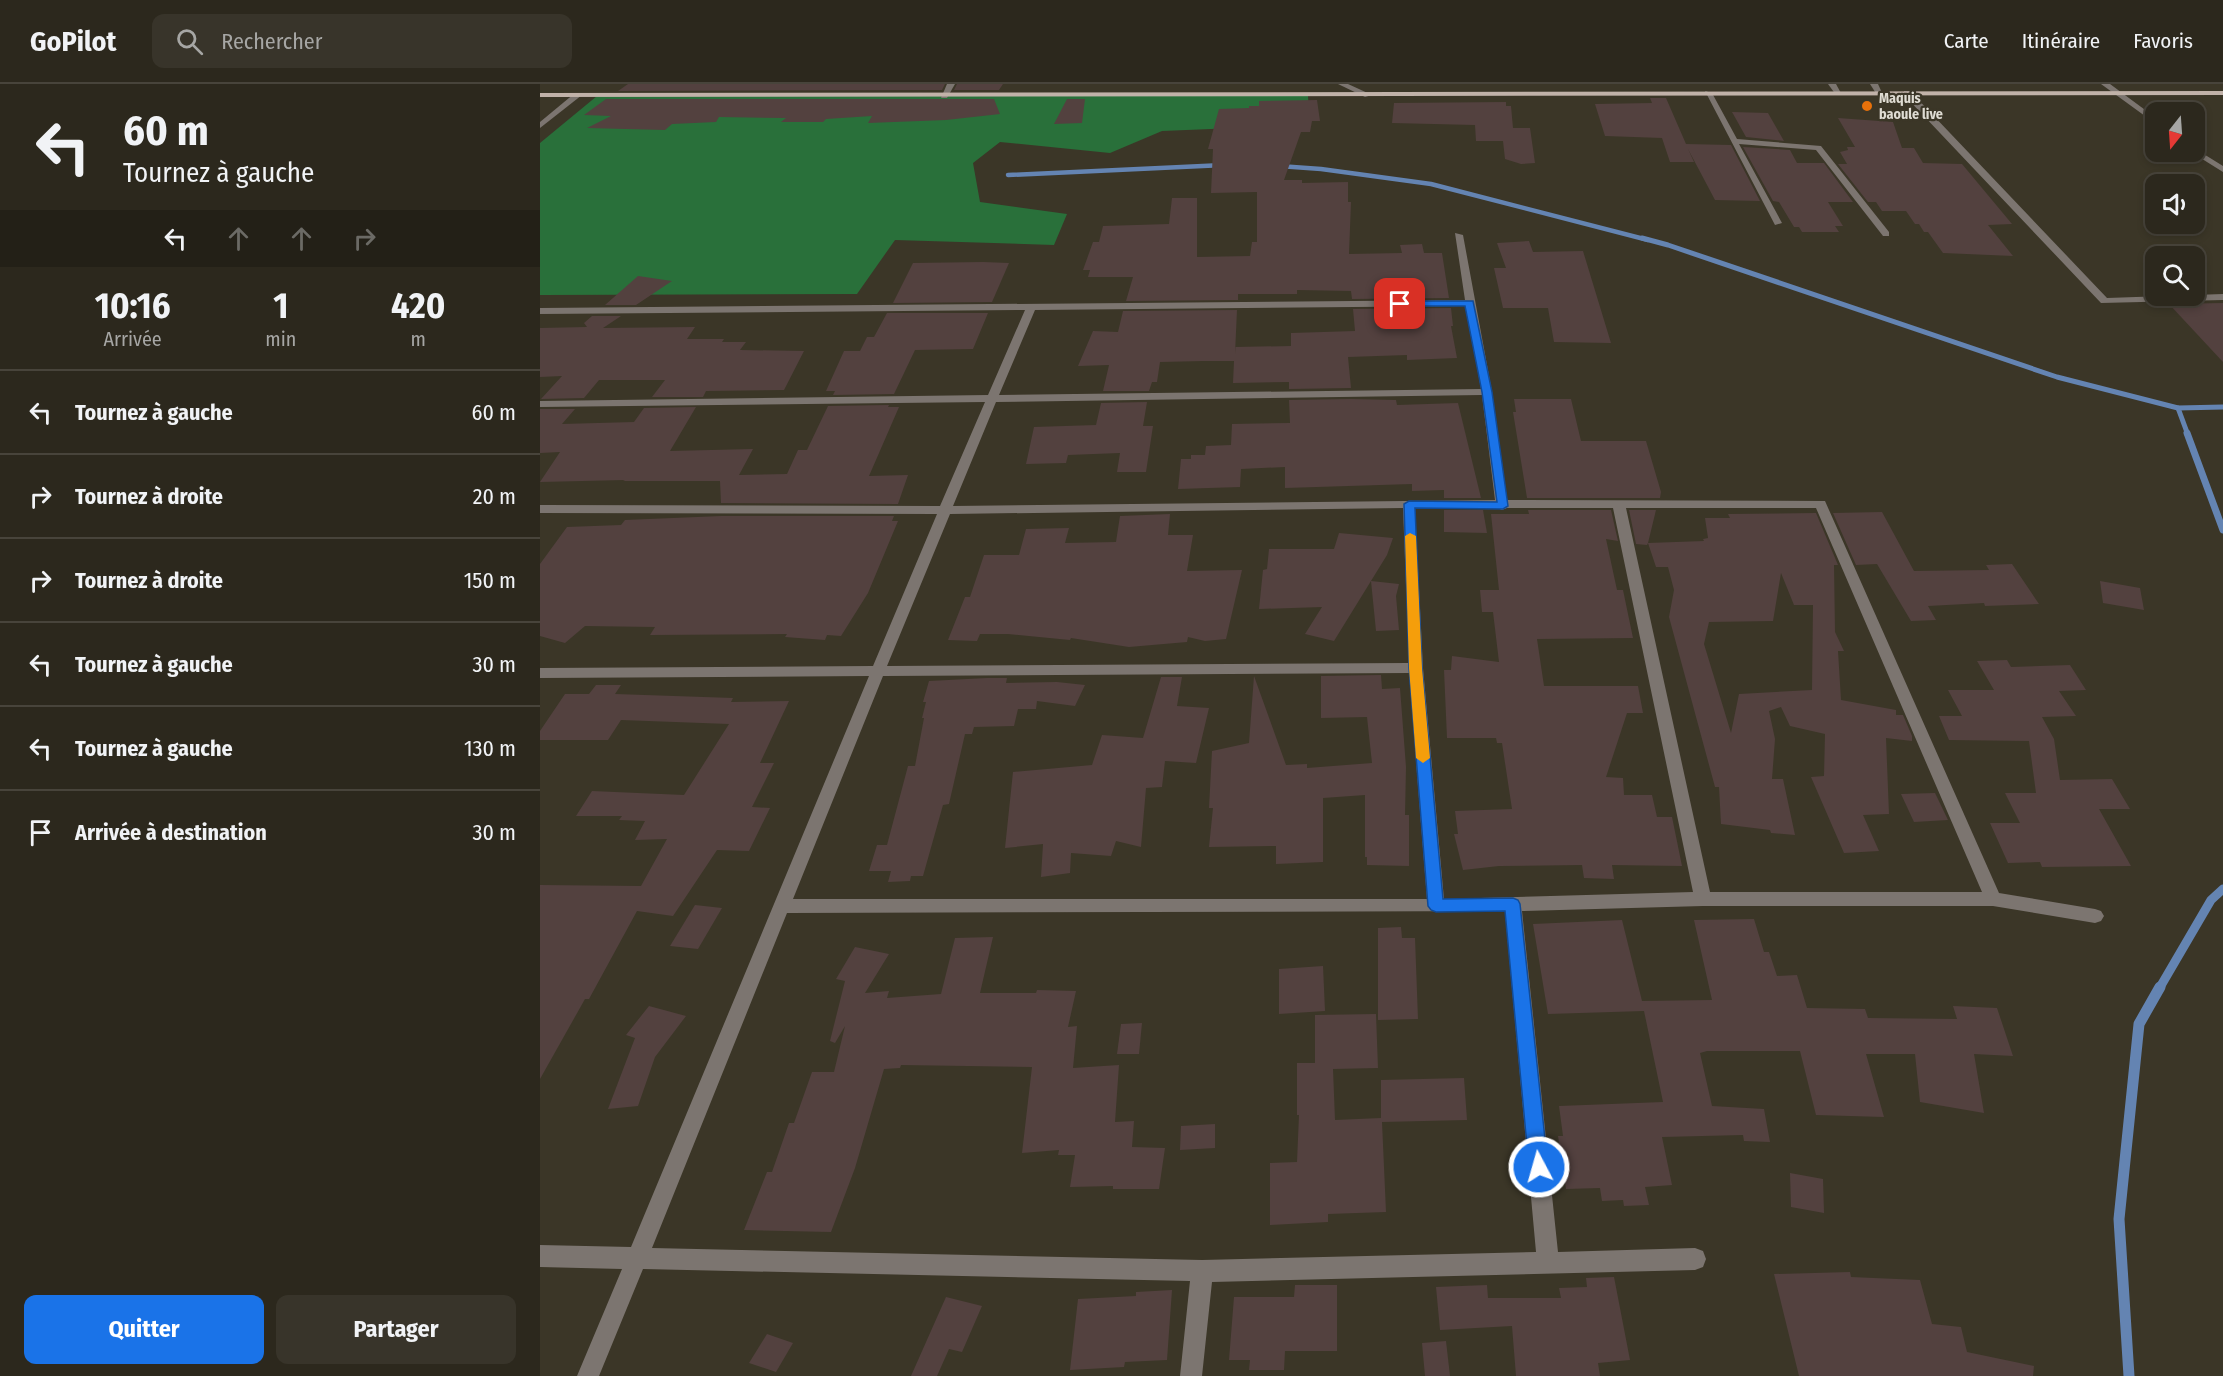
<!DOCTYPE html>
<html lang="fr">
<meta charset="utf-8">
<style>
:root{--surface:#2c281d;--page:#38342a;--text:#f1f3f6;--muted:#a6a6a4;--line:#48443b;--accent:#1a73e8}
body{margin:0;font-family:"Fira Sans Condensed",sans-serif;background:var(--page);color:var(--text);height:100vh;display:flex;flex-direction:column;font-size:22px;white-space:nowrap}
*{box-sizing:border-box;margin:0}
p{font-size:20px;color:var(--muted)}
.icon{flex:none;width:33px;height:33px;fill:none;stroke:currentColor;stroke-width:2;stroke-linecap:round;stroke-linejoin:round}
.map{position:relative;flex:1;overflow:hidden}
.sheet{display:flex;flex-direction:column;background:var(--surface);width:540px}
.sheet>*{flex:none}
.banner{background:#2c281d;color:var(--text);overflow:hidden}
.needle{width:39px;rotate:197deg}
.controls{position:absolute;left:1605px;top:18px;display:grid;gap:12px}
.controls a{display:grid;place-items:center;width:60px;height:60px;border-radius:12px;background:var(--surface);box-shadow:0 3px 9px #0003,0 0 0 2px var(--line);font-size:30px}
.pin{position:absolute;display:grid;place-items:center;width:51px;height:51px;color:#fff;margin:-26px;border-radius:12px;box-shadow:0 3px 9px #0006}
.me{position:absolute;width:66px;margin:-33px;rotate:354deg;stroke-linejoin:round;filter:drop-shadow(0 0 4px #0008)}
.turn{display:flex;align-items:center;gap:21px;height:126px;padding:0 24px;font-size:27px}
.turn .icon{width:78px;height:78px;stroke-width:2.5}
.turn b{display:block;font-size:42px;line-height:51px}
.lanes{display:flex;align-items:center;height:57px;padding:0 24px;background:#0003;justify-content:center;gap:30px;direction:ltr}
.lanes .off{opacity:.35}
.eta{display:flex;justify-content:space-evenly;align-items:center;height:102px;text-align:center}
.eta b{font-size:36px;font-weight:700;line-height:42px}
.primary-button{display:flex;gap:12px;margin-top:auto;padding:12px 24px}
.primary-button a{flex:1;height:69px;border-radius:12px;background:var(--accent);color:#fff;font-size:24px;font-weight:700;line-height:69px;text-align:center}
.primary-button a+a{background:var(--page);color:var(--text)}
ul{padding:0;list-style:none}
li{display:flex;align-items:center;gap:18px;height:84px;padding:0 24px;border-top:2px solid var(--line)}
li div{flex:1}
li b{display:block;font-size:22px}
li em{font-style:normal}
header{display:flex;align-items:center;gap:36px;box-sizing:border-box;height:84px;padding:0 30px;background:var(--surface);border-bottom:2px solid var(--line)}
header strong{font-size:28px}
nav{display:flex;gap:33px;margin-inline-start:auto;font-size:21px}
.search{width:420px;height:54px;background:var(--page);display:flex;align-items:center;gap:15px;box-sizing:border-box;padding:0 21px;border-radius:12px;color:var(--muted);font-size:22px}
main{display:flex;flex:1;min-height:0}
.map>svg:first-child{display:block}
.green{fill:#29703a}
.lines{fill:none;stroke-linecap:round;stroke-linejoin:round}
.stream-far4{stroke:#6484b2;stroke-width:4.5}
.stream-far3{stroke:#6484b2;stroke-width:5}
.stream-far2{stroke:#6484b2;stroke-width:7}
.stream-far1{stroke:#6484b2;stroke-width:9}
.stream{stroke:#6484b2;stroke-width:11}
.building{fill:#53413f;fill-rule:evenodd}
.minor{fill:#7c7570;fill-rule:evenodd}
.major{fill:#c1b2a9;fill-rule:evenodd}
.route{fill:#1a73e8;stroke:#114b97;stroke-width:1.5}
.slow{fill:#f59e0b}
.food-dot{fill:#e8710a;stroke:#3b3627;stroke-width:2}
.labels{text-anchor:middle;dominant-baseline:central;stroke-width:4.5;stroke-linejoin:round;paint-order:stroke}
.far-poi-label{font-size:14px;font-weight:bold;fill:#dfdcd3;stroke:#3b3627;text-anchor:start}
</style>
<header>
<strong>GoPilot</strong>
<div class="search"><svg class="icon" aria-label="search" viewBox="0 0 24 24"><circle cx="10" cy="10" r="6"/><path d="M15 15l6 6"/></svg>Rechercher</div>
<nav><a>Carte</a><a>Itinéraire</a><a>Favoris</a></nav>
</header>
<main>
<section class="sheet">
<div class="banner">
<div class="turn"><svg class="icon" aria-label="left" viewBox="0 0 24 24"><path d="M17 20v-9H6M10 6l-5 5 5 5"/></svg><div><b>60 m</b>Tournez à gauche</div></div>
<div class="lanes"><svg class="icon" aria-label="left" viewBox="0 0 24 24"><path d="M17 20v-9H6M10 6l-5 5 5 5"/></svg><svg class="icon off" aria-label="ahead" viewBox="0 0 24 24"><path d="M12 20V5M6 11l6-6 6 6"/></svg><svg class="icon off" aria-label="ahead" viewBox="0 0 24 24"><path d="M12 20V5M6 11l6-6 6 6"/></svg><svg class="icon off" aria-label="right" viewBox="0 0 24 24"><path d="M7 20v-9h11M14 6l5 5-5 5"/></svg></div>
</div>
<div class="eta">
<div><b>10:16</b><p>Arrivée</p></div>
<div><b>1</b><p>min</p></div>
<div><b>420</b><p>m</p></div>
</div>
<ul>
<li><svg class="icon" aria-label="left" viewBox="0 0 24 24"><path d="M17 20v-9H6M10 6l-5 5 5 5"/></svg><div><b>Tournez à gauche</b></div><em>60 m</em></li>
<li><svg class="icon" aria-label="right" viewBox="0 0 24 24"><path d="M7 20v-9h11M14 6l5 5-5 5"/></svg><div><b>Tournez à droite</b></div><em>20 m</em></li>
<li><svg class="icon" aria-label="right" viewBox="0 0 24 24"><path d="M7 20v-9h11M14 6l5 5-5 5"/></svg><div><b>Tournez à droite</b></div><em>150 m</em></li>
<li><svg class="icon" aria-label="left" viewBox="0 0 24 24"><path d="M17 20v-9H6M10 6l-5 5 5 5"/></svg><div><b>Tournez à gauche</b></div><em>30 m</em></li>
<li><svg class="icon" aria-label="left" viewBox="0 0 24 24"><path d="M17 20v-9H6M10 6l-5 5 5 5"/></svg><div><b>Tournez à gauche</b></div><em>130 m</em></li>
<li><svg class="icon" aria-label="arrive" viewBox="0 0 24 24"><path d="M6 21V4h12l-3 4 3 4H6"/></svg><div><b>Arrivée à destination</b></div><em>30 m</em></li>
</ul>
<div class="primary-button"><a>Quitter</a><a>Partager</a></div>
</section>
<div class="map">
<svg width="1683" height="1292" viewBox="0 0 1683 1292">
<rect width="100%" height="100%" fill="#3b3627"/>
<!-- green -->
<path class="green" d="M57 12H768L770 41 622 47 570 69 460 58 433 79 440 118 527 130 514 161 355 156 317 210 0 211V59Z"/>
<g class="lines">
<!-- stream-far4 -->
<g class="stream-far4">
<path d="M739 82 781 85 891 100 1108 156"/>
<path d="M468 91 684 81"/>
</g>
<!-- stream-far3 -->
<g class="stream-far3">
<path d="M1102 154 1128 161 1517 293 1638 324"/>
<path d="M1648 351 1638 324 1683 323"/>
</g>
<!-- stream-far2 -->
<path class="stream-far2" d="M1647 349 1683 446"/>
<!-- stream-far1 -->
<path class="stream-far1" d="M1619 905 1671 816 1683 805"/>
<!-- stream -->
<path class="stream" d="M1589 1292 1579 1135 1599 940 1620 903"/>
</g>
<!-- building -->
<g class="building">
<path d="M88 0H405L402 6 78 7Z"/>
<path d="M417 0H463L459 6H414Z"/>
<path d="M1110 14H1126L1146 60 1191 61 1220 117 1175 116 1148 65 1154 78H1130L1122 54 1065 52 1055 20 1112 19Z"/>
<path d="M66 15H454L460 30 406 36 328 39 332 32 286 35 283 38H241L246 34 179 33 176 38 132 40 125 46 47 44 71 32 44 31Z"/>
<path d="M527 15H545L542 39 514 40Z"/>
<path d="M777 16 780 37H772L770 48H761L744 96H762V99L808 98V118H811L809 170 862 169 860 161 882 160 884 169H902L909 214 812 215 811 207 757 206V210H698V216L586 217 593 193H548L550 186H543L553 158H559L563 142 629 140 632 114H657V173L710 172 712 158H717V108L671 109 673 65H668L679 25 709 24V22H719V17Z"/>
<path d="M966 18V22H971L973 44H990L995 79 981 80 965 75 963 57H936L935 41 852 39 854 19Z"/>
<path d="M1192 28 1228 29 1244 57 1206 53Z"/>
<path d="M1298 34 1353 38 1362 64H1374L1383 79 1422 80 1472 140 1448 141 1473 172 1403 169 1388 148H1384L1379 140H1375L1366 127H1342L1336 118H1328L1298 80H1307L1300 68 1308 66 1307 63H1315Z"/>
<path d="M1203 63 1250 66 1257 79H1284L1313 118H1288L1303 142H1295L1299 148H1262L1259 143H1254L1239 118 1233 117Z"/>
<path d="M989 157 993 168 1043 167 1071 259 1014 258 1008 224H963L954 184H966L957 159Z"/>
<path d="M373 179 443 178 469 179 452 218 353 219Z"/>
<path d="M98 192 132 197 96 221H65Z"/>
<path d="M1683 219V278L1629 220Z"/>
<path d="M911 224 913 242H911L917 274 867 276V271L808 273 811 304 749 305V298L693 299 694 277H664L620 278 617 298H612L609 307H563L569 281 538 282 553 247 578 248 583 227 697 226 695 270V263L751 262V249L815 247 813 225Z"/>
<path d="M347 229H448L433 265 375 266 354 310 293 311 295 307H286L304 267H320L327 253H334Z"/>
<path d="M52 232H81L63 244 155 243 147 255H184L182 258H206L200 266 264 267 244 306 166 307 163 313H112L125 296H59L44 314 1 315 22 292 0 293V244L47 243 44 239Z"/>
<path d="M811 315 856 316 857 321 918 319 941 414H904V406L872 407V400L745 404V383L701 385 700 403 638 405 641 375H651V371H665L666 362 691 361 692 340 750 339 749 316Z"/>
<path d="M974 315H1031L1041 357H1106L1121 408 1120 414H987L973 328H976Z"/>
<path d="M607 318 603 342H613L606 388H577L580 369 528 371 526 379 486 380 494 343 556 341 561 319Z"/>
<path d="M349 321 348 323H359L329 392 368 391 358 420 181 419 180 397H83L85 396 0 398 20 368 0 369V325H35L22 340 94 338 104 324 156 323 130 367 213 365 199 391 247 390 258 366H267L288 322Z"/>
<path d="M904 426H943L947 449 904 448Z"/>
<path d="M988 426H1071L1078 457 1066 455 1077 506H1083L1093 554 997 555 1004 602H1098L1103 629H1087L1066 693 1083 694 1084 711H1112L1117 733H1132L1142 782 1072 781 1074 795 1044 794 1042 781 959 782 923 786 914 750H918L915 727 972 725 962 659H957L956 654H907L904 586H911L912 572 959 578 953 528H942L940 506H959L951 430H989Z"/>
<path d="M1089 426H1116L1108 459 1164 457 1163 455 1168 454 1165 434H1190L1188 430 1276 429 1298 481H1294L1295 548 1304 567H1298L1301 616 1356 626V631H1363L1372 652V657L1346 654 1349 730 1323 731 1339 767 1304 769 1271 693 1284 692 1285 650 1250 642 1241 623 1229 627 1235 655 1232 695H1243L1255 751 1231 749 1230 746 1181 740 1179 703H1175L1129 533 1134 506 1128 483H1116L1108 459 1107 461 1096 460ZM1241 489 1254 521H1273L1272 606 1199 610 1191 649 1164 560 1169 538 1233 537Z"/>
<path d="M1342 428 1374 487 1449 486 1446 481 1472 480 1499 520 1445 522 1444 519 1388 522 1396 536 1371 537 1337 480 1316 481 1293 429Z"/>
<path d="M630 430 628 451H653L647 487 702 486 686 555 665 557 648 553 647 558 589 563 531 554 530 556 468 550H440L437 557 408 556 425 513H430L444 471H479L486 445 529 444 525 459 576 458 580 432Z"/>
<path d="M181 432H354L352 437H358L328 509 301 552 287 551 285 556 245 553 247 550 110 551 115 543 45 542 25 559 0 552V480L27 443 81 441 85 436Z"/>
<path d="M799 449 853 454 847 471 794 557 765 550 782 523 719 525 723 486 727 485 729 465H794Z"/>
<path d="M831 497 859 500 856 512 859 546 836 547Z"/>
<path d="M1560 497 1600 504 1604 526 1563 519Z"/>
<path d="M1467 576 1471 583 1530 581 1546 606 1519 607 1536 632 1502 633 1514 655 1520 696 1572 695 1590 725H1559L1591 782 1502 783 1500 778 1468 779 1450 739H1480L1465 709H1496L1489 657 1409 656 1399 632H1422L1408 606H1454L1437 577Z"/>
<path d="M841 591 842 605 860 604 866 683 865 731H869V782L827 781V773H825V711L783 714V778L736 780V762L669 763 673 724H669L672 667 709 659 714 592 746 681 767 680V684L832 679 827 633 781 634V592Z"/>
<path d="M621 593H642L637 622 669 624 656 679 625 677 622 703 606 704 601 763 576 757 571 772 531 769 530 789 501 793 503 760 465 764 473 688 552 681 562 651 603 654Z"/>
<path d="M447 594H467L466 599 517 598 545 601 535 622 497 617 496 625H478L474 642 434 643 432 650H425L409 720 403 721 383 792H371L370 797 348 798 351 787H329L337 761H347L368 682H375L384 634H382L386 618H383L389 597Z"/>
<path d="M56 601H81L75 610 193 614 191 618 249 617 220 679H234L212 723 230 724 209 767 177 766 133 832 97 827 49 915H45L0 995V801L101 802 127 755 95 756 105 737 79 736 82 732H36L52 707 144 711 189 640 81 636 68 656H0V647L25 610H49Z"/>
<path d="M1395 709 1408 736 1374 738 1361 710Z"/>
<path d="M155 821 182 824 158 865 130 862Z"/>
<path d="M1214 835 1224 868H1229L1237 892 1257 891 1267 924 1325 925 1328 934 1417 935 1413 922 1457 924 1473 972 1434 970 1444 1029 1380 1018 1375 970H1326L1344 1033 1276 1031 1260 967H1167L1160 969 1172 1022 1224 1025 1230 1058 1204 1057 1203 1051 1122 1053 1132 1101 1105 1103 1109 1121 1084 1122 1083 1116 1062 1117 1060 1104 1026 1105 1018 1052H1023L1019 1022 1123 1018 1104 927 1008 930 993 840 1082 836 1103 921 1102 917 1172 916 1154 836Z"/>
<path d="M861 843 862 854H875L878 935 838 936V844Z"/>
<path d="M453 853 440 909H496L497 906 536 907 528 943 537 942 533 984 579 981 575 1038 594 1037 592 1063 625 1064 619 1105H573V1102L530 1103 535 1071H518L519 1066 482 1069 492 983 361 981 360 984 344 985 315 1084 291 1148 204 1146 227 1088H232L249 1039H254L272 988H294L305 942 295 959 290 957 305 897 296 895 315 863 349 870 325 909 349 907 347 914 401 910 415 854Z"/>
<path d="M783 882 785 927 739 930V885Z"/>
<path d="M109 922 146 932 115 973 98 1022 68 1025 95 954 86 951Z"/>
<path d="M836 930 838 984 793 985 795 1036 841 1034V996L924 994 927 1036 842 1038 846 1128 788 1130V1138L730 1141V1079L757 1078 759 1031H757V979H775V931Z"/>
<path d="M602 939 599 970H577L581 940Z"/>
<path d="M675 1040V1064L640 1066 641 1042Z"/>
<path d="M1250 1089 1283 1095 1284 1129 1251 1123Z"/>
<path d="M1310 1188 1311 1193 1380 1196 1392 1240 1421 1243 1427 1268 1494 1282 1493 1292H1259L1234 1190Z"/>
<path d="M1074 1193 1090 1276 1058 1279 1060 1292H976L972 1242 900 1246 896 1203 947 1201 948 1214H1021L1019 1204 1047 1203 1046 1194Z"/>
<path d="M755 1201H797V1267H745L744 1286H709L710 1276H689L694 1213H754Z"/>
<path d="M632 1206 627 1276 585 1278 584 1283 530 1286 538 1215 596 1212V1208Z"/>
<path d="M406 1213 442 1222 422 1268 409 1265 397 1292H371Z"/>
<path d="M227 1250 253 1259 236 1288 209 1279Z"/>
<path d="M906 1257 910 1292H885L882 1259Z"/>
</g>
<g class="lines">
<!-- minor -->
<g class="minor">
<path d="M407 0H415L407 14H401Z"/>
<path d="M798 0H808L832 11 825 13Z"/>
<path d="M1288 0H1296L1302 11H1296Z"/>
<path d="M1330 0H1338L1343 11H1337Z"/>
<path d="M1561 0H1570L1616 34V40Z"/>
<path d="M1165 7 1172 9 1197 55 1281 62 1349 148V152H1343L1276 66 1199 60 1242 139 1235 141Z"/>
<path d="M1364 7H1370L1567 214 1683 210V216L1561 219 1364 11Z"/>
<path d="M35 9 42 11 0 44V38Z"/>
<path d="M1654 64 1683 82V88L1651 68H1654Z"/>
<path d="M915 149 923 151 952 308 967 416 1285 417 1459 809 1555 825 1561 827 1564 832 1561 837 1555 839 1453 822H1163L982 827 1018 1168 1155 1164 1163 1167 1166 1175 1163 1183 1155 1186 672 1198 662 1292H640L650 1197 103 1185 59 1292H37L82 1185 0 1183V1161L91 1163 329 592 0 594V584L333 582 397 430 0 429V421L400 422 445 318 0 323V317L448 311 485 226 0 230V224L925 216ZM926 222 941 305 459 311 495 226ZM942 311 955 416 413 422 456 318ZM863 424 869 579 347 582 410 430ZM875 424H957L962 426 967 424H1073L1153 808 904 815 883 584ZM1086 424H1276L1442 808H1170ZM869 589 887 815H253L343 592ZM965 827 996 1168 662 1176 112 1164 247 829Z"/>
</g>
<!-- major -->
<path class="major" d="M1683 7V11L0 13V9Z"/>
</g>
<!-- route -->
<path class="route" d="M860 217H933L952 308 968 422 963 425 875 424 882 584 903 815 973 814 978 816 980 820 1008 1083 1005 1089 999 1092 992 1089 989 1083 965 827 896 828 891 826 888 822 869 584 864 420 869 417 957 418 942 308 925 222H857L856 220Z"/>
<!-- slow -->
<path class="slow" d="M870 449 876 452 882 584 890 674 883 679 876 674 869 584 865 452Z"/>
<!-- markers -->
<circle class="food-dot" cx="1327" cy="22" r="6"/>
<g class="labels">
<!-- far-poi labels -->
<g class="far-poi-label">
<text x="1339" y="14">Maquis<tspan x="1339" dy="16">baoule live</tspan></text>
</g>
</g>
</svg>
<div class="controls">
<a><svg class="needle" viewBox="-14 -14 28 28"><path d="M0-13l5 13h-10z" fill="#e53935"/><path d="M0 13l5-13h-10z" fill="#a6a6a4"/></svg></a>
<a><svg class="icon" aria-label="sound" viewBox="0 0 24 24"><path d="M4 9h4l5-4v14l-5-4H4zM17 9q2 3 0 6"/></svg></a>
<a><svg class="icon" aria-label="search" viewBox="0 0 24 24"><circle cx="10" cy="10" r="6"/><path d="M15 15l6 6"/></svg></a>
</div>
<div class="pin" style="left:860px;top:220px;background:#d93025"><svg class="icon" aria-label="arrive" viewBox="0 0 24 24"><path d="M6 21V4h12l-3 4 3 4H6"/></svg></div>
<svg class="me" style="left:999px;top:1083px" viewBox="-20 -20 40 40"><circle r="17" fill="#1a73e8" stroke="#fff" stroke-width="3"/><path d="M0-11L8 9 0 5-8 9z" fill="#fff"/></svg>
</div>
</main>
